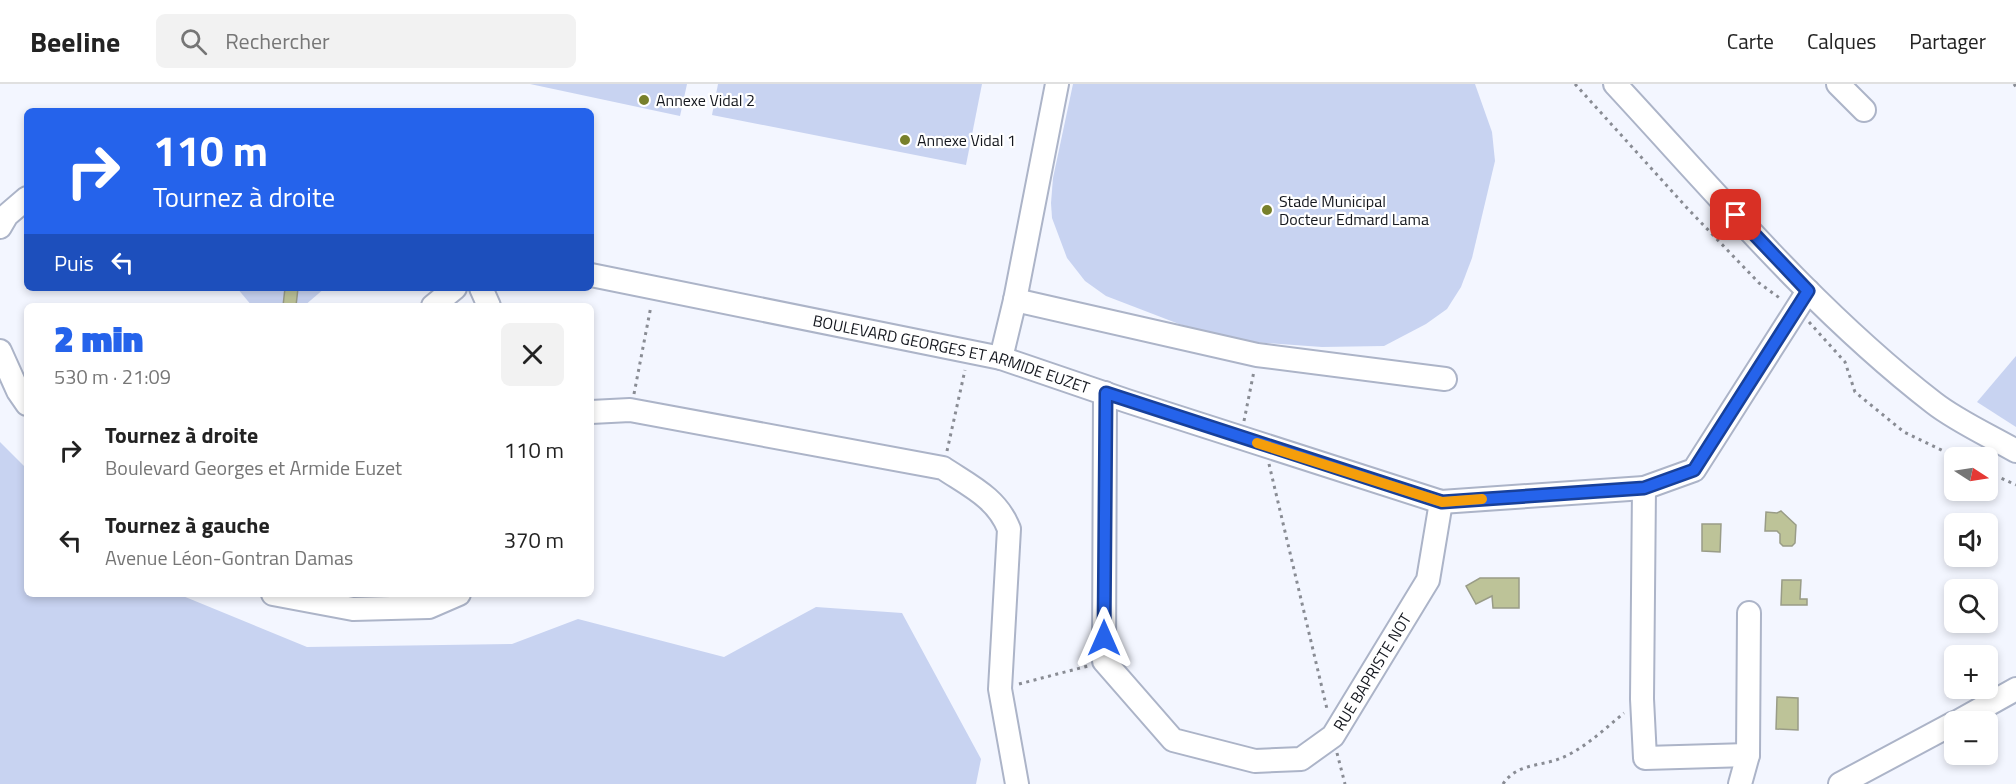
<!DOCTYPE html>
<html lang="fr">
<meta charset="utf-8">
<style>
:root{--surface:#fff;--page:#f2f2f2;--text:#222;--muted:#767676;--line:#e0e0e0;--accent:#2563eb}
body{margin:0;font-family:"Titillium Web",sans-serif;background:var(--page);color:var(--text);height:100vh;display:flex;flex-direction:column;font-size:22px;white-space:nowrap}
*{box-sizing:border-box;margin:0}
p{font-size:20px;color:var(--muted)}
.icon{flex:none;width:33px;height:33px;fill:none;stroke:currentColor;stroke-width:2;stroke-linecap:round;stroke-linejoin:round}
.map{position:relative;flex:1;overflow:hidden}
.sheet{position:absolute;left:24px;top:219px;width:570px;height:294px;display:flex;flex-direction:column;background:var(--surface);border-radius:9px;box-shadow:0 3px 9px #0003}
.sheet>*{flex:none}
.banner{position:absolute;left:24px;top:24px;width:570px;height:183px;border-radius:9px;box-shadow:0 3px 9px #0003;background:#2563eb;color:#fff;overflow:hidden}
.needle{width:39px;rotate:102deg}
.fabs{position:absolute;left:1944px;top:363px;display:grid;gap:12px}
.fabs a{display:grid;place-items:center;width:54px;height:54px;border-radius:9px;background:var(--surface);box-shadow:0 3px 9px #0003;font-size:30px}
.pin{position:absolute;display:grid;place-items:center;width:51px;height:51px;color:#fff;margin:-26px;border-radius:12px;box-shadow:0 3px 9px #0006}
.me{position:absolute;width:66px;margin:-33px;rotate:0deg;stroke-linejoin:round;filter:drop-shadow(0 0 4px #0008)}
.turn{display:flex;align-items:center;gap:21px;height:126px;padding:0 30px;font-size:27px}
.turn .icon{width:78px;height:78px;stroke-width:2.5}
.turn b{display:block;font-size:42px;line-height:51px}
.then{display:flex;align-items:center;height:57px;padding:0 30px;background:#0003;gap:12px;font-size:22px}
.round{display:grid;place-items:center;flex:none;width:63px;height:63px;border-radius:9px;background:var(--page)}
.overview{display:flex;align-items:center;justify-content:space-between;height:102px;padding:0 30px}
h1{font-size:36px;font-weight:800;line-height:45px;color:var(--accent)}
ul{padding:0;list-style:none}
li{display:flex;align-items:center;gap:18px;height:90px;padding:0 30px}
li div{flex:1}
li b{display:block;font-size:22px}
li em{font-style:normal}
header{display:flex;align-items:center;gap:36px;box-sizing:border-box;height:84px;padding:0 30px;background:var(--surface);border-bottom:2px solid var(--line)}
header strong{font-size:28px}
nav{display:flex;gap:33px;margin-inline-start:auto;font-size:21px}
.search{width:420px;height:54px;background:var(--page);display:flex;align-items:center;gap:15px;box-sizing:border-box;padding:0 21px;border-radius:9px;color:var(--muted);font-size:22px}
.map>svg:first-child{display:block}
.green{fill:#c8d3f1}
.building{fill:#bdc398;stroke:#999c87;stroke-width:1.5}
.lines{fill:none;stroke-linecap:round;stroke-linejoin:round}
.minor-casing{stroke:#acb4c8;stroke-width:26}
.path{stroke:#898c94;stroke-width:3;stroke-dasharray:3 4.5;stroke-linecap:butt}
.minor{stroke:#fff;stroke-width:22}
.route-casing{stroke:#184099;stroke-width:15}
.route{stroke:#2563eb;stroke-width:10}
.slow{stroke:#f59e0b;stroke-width:10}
.poi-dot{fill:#78802b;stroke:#fff;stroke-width:2}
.labels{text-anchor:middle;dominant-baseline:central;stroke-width:4.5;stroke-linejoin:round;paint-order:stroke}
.poi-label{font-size:16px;fill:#15181f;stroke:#fff;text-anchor:start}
.street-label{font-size:16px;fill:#15181f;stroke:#fff}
</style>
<header>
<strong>Beeline</strong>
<div class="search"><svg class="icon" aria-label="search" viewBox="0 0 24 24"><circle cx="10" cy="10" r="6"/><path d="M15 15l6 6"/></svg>Rechercher</div>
<nav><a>Carte</a><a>Calques</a><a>Partager</a></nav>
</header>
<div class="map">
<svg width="2016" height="700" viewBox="0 0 2016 700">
<rect width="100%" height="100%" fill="#f3f6ff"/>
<!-- green -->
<g class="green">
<path d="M530 0H687L680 32Z"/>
<path d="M718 0H982L966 81 712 31Z"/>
<path d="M1073 0H1475L1492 48 1495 77 1472 174 1461 203 1447 225 1426 240 1384 262 1322 263 1239 257 1179 240 1106 212 1085 197 1067 174 1052 134 1051 119 1053 94Z"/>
<path d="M237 204H325L304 222H252Z"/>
<path d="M2016 272V343L1977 318Z"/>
<path d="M0 358 27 385V510H178L307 563 512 560 578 535 724 573 816 523 902 529 981 675 976 700H0Z"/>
</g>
<!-- building -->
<g class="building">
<path d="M285 204H298L296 222H283Z"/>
<path d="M1781 427 1796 441 1795 459 1792 462H1783L1780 459V450L1777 447H1765L1766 428 1777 429Z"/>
<path d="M1702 440H1721L1720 468 1702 467Z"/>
<path d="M1480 494H1519V524H1493L1492 512 1476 520 1466 502Z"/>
<path d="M1782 496H1801L1800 515H1807V521H1781Z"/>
<path d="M1777 613 1798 614V646L1776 645Z"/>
</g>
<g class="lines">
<!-- minor casing -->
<g class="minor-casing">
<g id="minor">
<path d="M1615 0C1717 110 1815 227 1934 319 1957 337 1990 352 2016 367"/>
<path d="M1838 0 1864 26"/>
<path d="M0 143 7 131 27 114"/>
<path id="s1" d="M591 191 1001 274 1127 317 1441 418 1644 404 1694 386 1808 207"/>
<path d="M481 204 489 222"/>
<path d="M1015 216 1257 271 1445 295"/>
<path d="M433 222 455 204"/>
<path d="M0 267 18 307 27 320"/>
<path d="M1001 274 1015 216 1057 0"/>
<path id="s2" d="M1105 309 1104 577 1173 656 1255 677 1301 675 1333 652 1428 496 1441 418"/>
<path d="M591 328 630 326 943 384C970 402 997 414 1009 445L1000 605 1017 700"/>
<path d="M1644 404 1642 615 1645 674 1748 671"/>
<path d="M273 510 353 525 429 523 459 510"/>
<path d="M1957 638 2016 605"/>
<path d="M1740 700 1748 671 1749 529"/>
<path d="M1840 700 1954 639"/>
</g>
</g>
<!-- path -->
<g class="path">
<path d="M1575 0 1688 125 1759 199 1781 215"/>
<path d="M2014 0 2016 3"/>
<path d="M1809 238 1845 278 1855 308 1904 348 1958 374"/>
<path d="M634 310 651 222"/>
<path d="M1244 337 1254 287"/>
<path d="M947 367 965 286"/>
<path d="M1269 380 1327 625"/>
<path d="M1988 388 2016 401"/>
<path d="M1019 600 1088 582"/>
<path d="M1337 669 1345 700"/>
<path d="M1503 700C1515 682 1534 682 1553 677 1580 669 1602 647 1624 629"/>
</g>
<!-- minor -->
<use href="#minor" class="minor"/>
</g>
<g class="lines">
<!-- route casing -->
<g class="route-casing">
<path id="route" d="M1104 554 1106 309 1442 418 1644 404 1694 386 1808 207 1736 131"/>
</g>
<!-- route -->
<use href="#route" class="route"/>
<!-- slow -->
<path class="slow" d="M1257 359 1442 418 1482 415"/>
</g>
<!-- markers -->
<g class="poi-dot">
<circle cx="644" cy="16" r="6"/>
<circle cx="905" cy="56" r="6"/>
<circle cx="1267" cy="126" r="6"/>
</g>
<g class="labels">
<!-- poi labels -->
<g class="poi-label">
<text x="656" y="16">Annexe Vidal 2</text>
<text x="917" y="56">Annexe Vidal 1</text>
<text x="1279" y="117">Stade Municipal<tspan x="1279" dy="18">Docteur Edmard Lama</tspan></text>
</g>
<!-- street labels -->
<g class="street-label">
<text stroke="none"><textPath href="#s1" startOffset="369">BOULEVARD GEORGES ET ARMIDE EUZET</textPath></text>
<text stroke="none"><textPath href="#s2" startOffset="618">RUE BAPRISTE NOT</textPath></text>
</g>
</g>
</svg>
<div class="fabs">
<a><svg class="needle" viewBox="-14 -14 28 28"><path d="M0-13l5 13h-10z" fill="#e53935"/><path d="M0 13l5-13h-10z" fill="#767676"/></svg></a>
<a><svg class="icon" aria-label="sound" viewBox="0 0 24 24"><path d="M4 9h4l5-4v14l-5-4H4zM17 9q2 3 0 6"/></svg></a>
<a><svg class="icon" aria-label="search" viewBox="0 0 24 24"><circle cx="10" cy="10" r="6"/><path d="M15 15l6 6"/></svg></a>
<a>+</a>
<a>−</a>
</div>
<div class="pin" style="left:1736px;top:131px;background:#d93025"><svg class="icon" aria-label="arrive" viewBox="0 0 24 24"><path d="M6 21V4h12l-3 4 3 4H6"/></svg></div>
<svg class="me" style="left:1104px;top:554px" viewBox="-20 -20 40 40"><path d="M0-17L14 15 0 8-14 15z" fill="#2563eb" stroke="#fff" stroke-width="4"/></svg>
<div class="banner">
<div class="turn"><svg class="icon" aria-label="right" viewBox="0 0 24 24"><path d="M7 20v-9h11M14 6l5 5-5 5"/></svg><div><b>110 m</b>Tournez à droite</div></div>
<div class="then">Puis<svg class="icon" aria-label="left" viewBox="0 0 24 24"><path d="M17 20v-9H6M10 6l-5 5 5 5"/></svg></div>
</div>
<section class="sheet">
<div class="overview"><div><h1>2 min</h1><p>530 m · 21:09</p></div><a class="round"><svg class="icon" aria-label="close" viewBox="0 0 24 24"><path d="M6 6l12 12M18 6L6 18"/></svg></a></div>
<ul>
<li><svg class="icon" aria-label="right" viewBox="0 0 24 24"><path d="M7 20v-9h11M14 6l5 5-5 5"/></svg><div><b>Tournez à droite</b><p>Boulevard Georges et Armide Euzet</p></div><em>110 m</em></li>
<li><svg class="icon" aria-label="left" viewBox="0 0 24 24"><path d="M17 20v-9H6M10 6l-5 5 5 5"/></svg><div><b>Tournez à gauche</b><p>Avenue Léon-Gontran Damas</p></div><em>370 m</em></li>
</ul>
</section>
</div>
